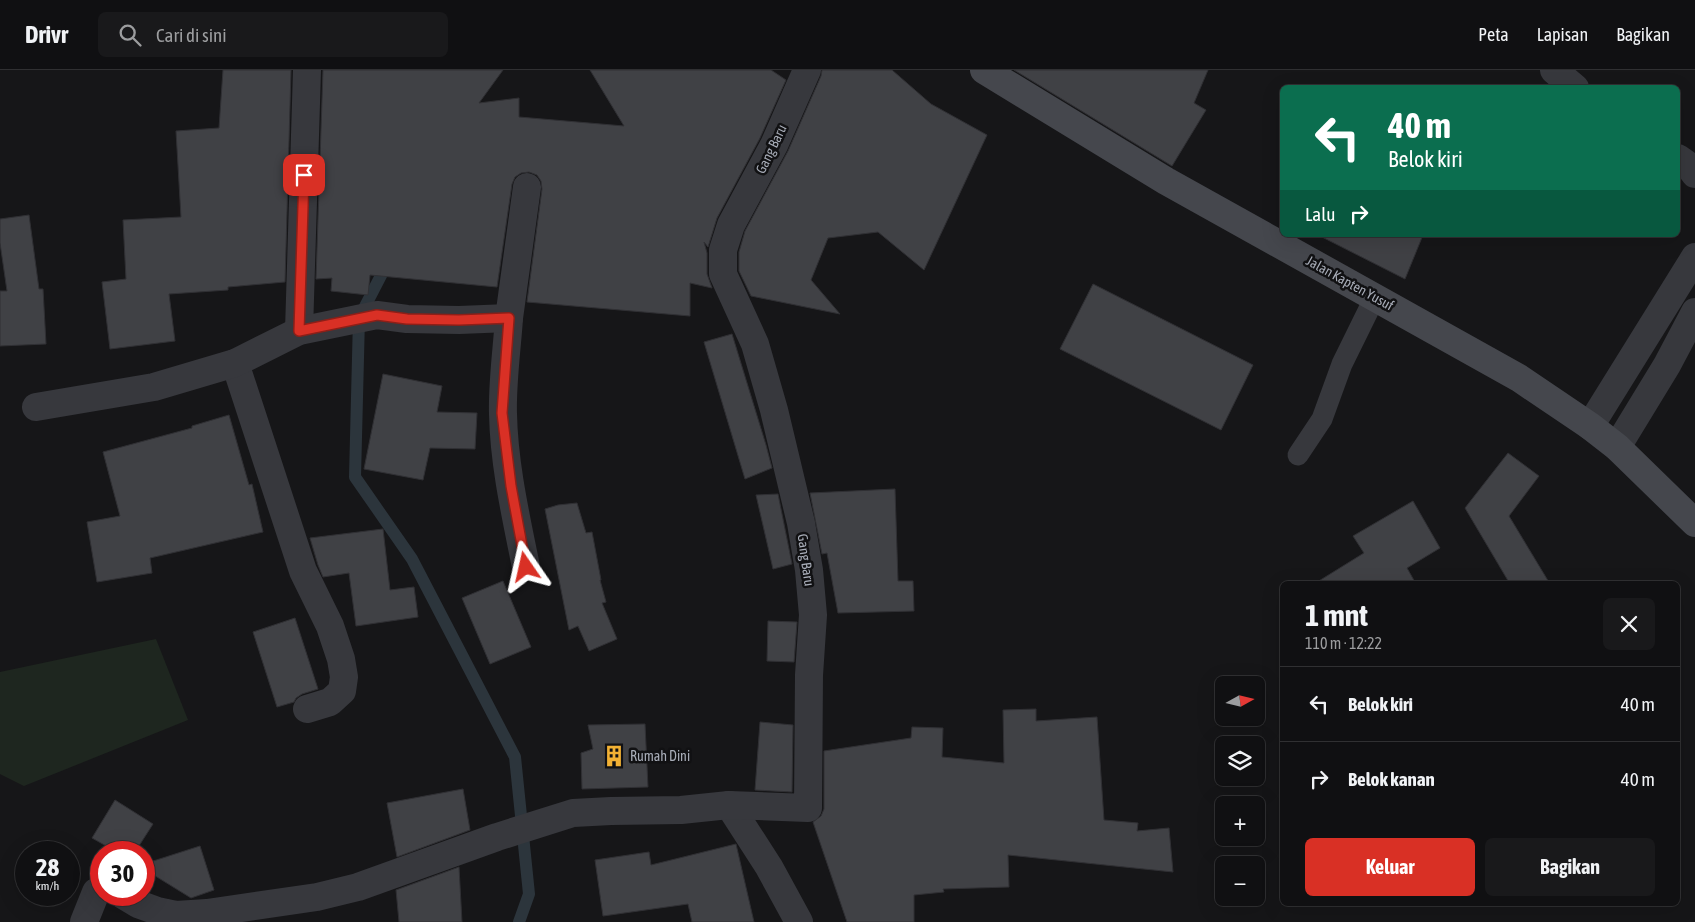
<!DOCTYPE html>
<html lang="id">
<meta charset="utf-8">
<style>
:root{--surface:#101012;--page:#19191b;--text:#f1f3f6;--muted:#9c9d9f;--line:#303032;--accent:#d93025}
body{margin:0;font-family:"Asap Condensed",sans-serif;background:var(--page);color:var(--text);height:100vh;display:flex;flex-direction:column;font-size:19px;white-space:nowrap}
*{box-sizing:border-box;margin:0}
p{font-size:16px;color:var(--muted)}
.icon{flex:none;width:28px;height:28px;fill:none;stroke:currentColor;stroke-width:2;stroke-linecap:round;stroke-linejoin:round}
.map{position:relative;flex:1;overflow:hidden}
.sheet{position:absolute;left:1280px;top:511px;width:400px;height:325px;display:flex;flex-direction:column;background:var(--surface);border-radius:8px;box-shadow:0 5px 20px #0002,0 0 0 1px var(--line)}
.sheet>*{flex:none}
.banner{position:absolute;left:1280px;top:15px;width:400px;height:152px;border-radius:8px;box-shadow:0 5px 20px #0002,0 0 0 1px var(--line);background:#0b6e4f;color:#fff;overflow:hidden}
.needle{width:32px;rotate:82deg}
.controls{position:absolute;left:1215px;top:606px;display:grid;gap:10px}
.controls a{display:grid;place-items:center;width:50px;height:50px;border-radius:8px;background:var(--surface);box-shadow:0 5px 20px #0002,0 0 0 1px var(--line);font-size:25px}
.speed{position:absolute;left:15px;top:771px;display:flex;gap:10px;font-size:25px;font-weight:700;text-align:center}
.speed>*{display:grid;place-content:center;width:65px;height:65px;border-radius:50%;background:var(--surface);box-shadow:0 5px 20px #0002,0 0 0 1px var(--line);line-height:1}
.speed small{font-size:12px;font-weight:400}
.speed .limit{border:8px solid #d22;background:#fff;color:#111}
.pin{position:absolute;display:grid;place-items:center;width:42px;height:42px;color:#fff;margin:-21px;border-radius:10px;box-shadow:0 2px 8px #0006}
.me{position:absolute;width:55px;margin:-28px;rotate:349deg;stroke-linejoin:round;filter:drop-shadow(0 0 4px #0008)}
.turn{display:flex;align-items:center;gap:18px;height:105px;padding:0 25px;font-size:22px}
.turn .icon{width:65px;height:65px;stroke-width:2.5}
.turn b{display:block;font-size:35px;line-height:42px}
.then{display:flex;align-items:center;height:48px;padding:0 25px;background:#0003;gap:10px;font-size:19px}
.round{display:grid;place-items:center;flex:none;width:52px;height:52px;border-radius:8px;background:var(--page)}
.summary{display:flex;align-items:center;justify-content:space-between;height:85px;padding:0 25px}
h1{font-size:30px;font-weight:700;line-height:38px}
.button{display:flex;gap:10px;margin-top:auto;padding:10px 25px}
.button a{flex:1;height:58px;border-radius:8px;background:var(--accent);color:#fff;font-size:20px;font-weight:700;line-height:58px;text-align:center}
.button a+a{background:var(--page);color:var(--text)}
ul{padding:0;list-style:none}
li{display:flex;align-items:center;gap:15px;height:75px;padding:0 25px;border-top:1px solid var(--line)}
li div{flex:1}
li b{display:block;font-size:19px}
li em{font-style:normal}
header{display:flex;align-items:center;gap:30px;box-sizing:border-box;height:70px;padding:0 25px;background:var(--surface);border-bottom:1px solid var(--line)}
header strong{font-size:24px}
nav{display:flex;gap:28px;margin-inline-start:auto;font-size:18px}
.search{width:350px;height:45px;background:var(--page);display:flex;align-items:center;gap:12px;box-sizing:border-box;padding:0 18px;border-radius:8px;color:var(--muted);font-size:19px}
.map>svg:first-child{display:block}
.green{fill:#1e261f}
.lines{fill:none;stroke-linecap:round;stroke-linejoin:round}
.stream{stroke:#2c353c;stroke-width:12}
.building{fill:#404145;stroke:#303034}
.service{stroke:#37383d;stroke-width:21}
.minor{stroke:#37383d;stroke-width:28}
.secondary{stroke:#45474d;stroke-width:28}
.route-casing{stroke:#8d1f18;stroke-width:12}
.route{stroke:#d93025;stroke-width:9}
.labels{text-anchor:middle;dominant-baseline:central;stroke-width:5;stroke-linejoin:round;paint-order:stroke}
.street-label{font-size:14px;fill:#a8adb8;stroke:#111113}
.poi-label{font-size:14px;fill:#a8adb8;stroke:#111113;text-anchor:start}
</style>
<header>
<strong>Drivr</strong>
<div class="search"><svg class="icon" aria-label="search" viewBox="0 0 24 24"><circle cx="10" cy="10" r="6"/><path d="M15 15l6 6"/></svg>Cari di sini</div>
<nav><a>Peta</a><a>Lapisan</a><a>Bagikan</a></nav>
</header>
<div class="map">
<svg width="1695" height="852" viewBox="0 0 1695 852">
<rect width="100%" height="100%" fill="#161618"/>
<!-- green -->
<path class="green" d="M156 569 188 650 24 716 0 704V602Z"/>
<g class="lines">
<!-- stream -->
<path class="stream" d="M388 192 359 248 355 407 412 489 515 687 529 824 519 852"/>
</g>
<!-- building -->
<g class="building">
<path d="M223 0H291L285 212 228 217V220L169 224 175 271 110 279 102 212 126 209 123 150 181 147 176 61 219 58Z"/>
<path d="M323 0H503L479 33 519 28V47L624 56 590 0H771L786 10 760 68 717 148 708 177 704 172 707 183V204L712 218 690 213V246L527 232 542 119 541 111 537 105 529 102 521 103 515 107 512 114 497 217 370 205 368 225 331 221 332 208 316 209Z"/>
<path d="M822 0H892L931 34 987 65 924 200 878 162 828 168 811 210 840 244 751 226 739 201V182L745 161 788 81 821 6Z"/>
<path d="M1014 0H1208L1194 33 1206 40 1172 96Z"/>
<path d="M29 145 39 219H43L46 274 0 276V221H7L0 173V149Z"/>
<path d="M1318 165H1423L1405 209Z"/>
<path d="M1093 214 1253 295 1221 360 1060 279Z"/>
<path d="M732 264 766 375 772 398 745 409 704 272Z"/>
<path d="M383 304 442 316 437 342 477 343 475 379 430 378 423 410 364 399Z"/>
<path d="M229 345 249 415 252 414 263 462 150 488 152 503 97 512 87 452 120 446 103 382 192 358V356Z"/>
<path d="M1508 383 1539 406 1509 446 1550 514H1510L1465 438Z"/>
<path d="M895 419 898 511H913L914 541 838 543 827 483 822 484 810 423Z"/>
<path d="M778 424 792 494 773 499 756 425Z"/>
<path d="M1413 431 1440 478 1407 498 1416 514H1314L1364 483 1353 466Z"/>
<path d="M577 433 586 463 592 462 601 510H600L606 532 602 533 617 569 589 581 578 556 569 560 545 439 558 435Z"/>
<path d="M383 459 390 520 414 517 418 547 356 556 349 503 323 507 318 495 310 468Z"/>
<path d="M503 511 531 577 490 594 462 528Z"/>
<path d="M295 548 318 619 302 624 296 628 294 632 277 637 253 562Z"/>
<path d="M768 551 797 552 794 592 767 591Z"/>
<path d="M1036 639V651L1097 647 1104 750 1138 753 1137 761 1169 758 1173 802 1008 785 1009 817 943 819 944 822 914 825V852H847L813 752 821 746 824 739V681L911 668 912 657 943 658 942 687 1004 693 1003 640Z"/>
<path d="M760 652 793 655 792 722 755 720Z"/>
<path d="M645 654 648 717 582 719 581 683 593 679 588 655Z"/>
<path d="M463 719 470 760 397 787 387 733Z"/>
<path d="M115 730 153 754 135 782H117L92 768Z"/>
<path d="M736 774 754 852H692L688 834 603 846 595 790 649 782 651 795Z"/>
<path d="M200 776 214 820 191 828 144 799V794Z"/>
<path d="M459 797 462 852H399L396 820Z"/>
</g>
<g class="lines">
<!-- service -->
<path class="service" d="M1298 385 1322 349 1342 294 1375 227"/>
<!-- minor -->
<g class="minor">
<path d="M1554 0 1575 18"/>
<path d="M1678 88 1689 96 1695 104"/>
<path d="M509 248C507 279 502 313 503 344 504 395 516 447 526 497"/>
<path d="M299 261 307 0"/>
<path d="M235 293 303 501 330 556 341 589 344 607 342 621 330 632 307 639"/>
<path d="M36 337 154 317 235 293 299 261 377 245 407 249 459 250 509 248 527 117"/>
<path d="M1590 356 1695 187"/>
<path d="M1617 377 1667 295 1695 242"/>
<path d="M729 735 769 797 799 852"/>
<path d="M123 825 138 834 157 841 176 845 207 843 317 827 358 817 497 767 573 743 611 741 681 740 729 735 808 738 809 605 813 545 809 500 801 453 774 340 755 274 723 204V180L731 155 774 75 807 0"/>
<path d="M84 852 96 822 101 820"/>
</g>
<!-- secondary -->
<path class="secondary" d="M984 0 1166 111 1519 308 1590 356 1617 377 1695 453"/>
</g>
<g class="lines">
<!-- route casing -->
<g class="route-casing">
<path id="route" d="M304 105 299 261 377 245 407 249 459 250 509 248 502 343 511 416 526 497"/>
</g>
<!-- route -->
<use href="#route" class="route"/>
</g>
<!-- icons -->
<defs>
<g id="building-bare" transform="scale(1.725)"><path d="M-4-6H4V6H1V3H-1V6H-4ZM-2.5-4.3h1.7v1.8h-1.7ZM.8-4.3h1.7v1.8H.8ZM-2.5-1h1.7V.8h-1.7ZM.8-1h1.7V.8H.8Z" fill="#f2b134" stroke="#111113" stroke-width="2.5" paint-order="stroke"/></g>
</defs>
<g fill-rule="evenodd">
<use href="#building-bare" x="614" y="686"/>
</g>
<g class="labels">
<!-- street labels -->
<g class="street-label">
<text transform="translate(771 79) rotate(-64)">Gang Baru</text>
<text transform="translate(1350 213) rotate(29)">Jalan Kapten Yusuf</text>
<text transform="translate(806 490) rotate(82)">Gang Baru</text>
</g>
<!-- poi labels -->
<g class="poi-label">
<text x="630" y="686">Rumah Dini</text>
</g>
</g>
</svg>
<div class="controls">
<a><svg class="needle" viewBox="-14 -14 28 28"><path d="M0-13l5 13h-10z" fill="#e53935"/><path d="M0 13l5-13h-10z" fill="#9c9d9f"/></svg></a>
<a><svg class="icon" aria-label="layers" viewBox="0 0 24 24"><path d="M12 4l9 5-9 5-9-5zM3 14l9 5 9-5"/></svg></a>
<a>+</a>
<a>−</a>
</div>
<div class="speed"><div>28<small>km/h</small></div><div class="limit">30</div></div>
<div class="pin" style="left:304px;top:105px;background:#d93025"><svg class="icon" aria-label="arrive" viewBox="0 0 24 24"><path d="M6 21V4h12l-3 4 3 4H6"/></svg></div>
<svg class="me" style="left:526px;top:497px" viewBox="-20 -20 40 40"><path d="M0-17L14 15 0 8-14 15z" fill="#d93025" stroke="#fff" stroke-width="4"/></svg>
<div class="banner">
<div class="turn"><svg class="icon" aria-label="left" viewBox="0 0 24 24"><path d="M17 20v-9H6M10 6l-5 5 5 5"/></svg><div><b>40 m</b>Belok kiri</div></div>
<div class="then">Lalu<svg class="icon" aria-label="right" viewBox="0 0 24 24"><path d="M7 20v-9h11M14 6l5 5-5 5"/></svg></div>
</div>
<section class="sheet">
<div class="summary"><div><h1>1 mnt</h1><p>110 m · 12:22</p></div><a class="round"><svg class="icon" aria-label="close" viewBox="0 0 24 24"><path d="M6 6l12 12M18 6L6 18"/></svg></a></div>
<ul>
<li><svg class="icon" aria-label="left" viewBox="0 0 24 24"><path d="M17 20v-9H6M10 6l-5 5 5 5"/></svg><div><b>Belok kiri</b></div><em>40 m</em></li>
<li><svg class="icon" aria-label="right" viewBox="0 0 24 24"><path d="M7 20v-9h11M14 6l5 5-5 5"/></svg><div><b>Belok kanan</b></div><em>40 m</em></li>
</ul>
<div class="button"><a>Keluar</a><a>Bagikan</a></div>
</section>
</div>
